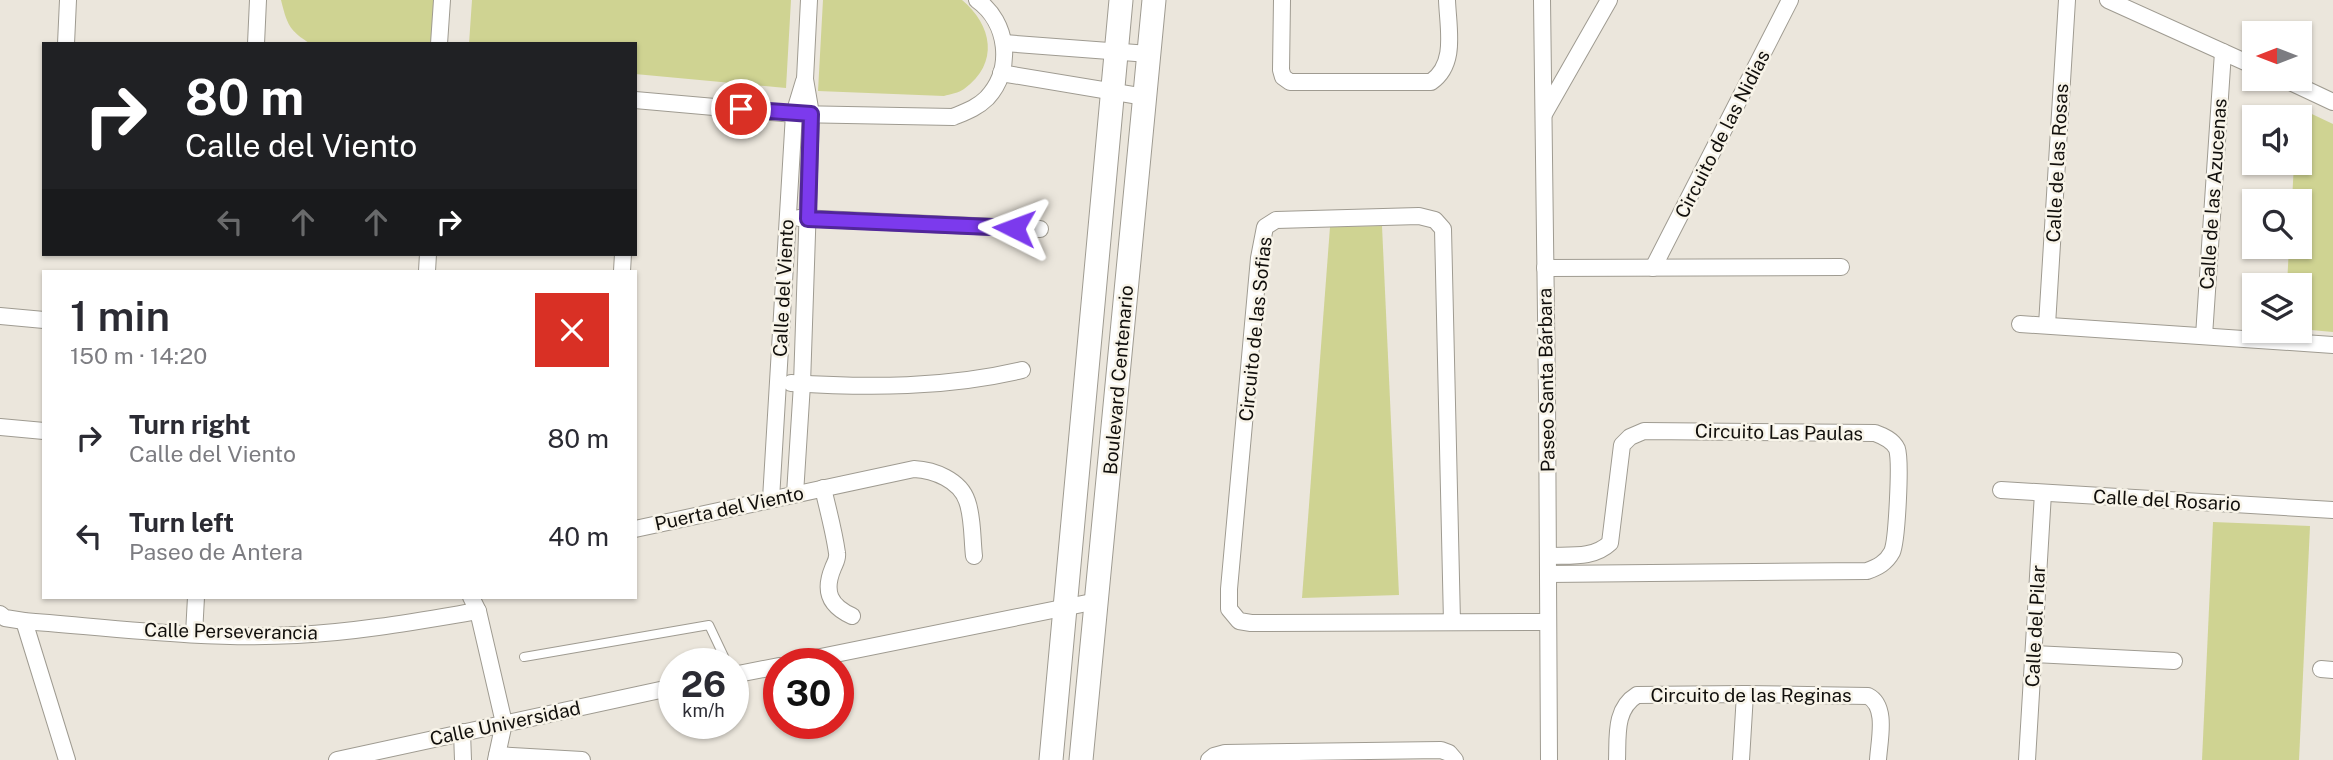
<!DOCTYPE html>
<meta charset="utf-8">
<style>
:root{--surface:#fff;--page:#f7f7f7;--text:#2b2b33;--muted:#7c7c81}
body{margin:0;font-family:"Public Sans",sans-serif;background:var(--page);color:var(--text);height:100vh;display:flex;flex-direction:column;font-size:26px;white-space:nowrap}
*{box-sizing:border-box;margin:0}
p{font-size:23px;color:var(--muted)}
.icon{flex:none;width:38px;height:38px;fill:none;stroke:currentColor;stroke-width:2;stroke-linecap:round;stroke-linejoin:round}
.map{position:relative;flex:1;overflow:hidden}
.sheet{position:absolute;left:42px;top:270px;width:595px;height:329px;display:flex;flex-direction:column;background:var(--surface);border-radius:0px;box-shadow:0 2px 5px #0004}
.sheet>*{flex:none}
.hud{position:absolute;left:42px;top:42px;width:595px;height:214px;border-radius:0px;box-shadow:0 2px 5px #0004;background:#202124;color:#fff;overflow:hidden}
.needle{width:46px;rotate:270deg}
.controls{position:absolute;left:2242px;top:21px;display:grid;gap:14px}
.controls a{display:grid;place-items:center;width:70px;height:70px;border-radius:0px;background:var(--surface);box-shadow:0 2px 5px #0004;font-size:35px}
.speed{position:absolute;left:658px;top:648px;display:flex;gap:14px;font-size:35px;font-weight:700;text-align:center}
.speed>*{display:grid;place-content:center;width:91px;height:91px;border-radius:50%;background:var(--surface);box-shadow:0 2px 5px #0004;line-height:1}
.speed small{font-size:18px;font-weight:400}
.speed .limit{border:10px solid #d22;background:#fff;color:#111}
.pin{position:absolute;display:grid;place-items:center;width:60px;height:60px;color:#fff;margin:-30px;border:4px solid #fff;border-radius:50%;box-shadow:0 2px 7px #0007}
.me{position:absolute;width:77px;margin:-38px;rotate:273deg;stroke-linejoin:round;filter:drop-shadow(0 0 5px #0008)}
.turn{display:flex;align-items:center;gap:24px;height:147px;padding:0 28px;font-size:32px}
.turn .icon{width:91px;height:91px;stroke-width:2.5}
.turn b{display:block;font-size:49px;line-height:60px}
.lanes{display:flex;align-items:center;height:66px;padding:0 28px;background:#0003;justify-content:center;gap:35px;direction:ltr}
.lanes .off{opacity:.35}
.round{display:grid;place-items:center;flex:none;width:74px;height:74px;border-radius:0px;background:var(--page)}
.summary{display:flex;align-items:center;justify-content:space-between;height:119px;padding:0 28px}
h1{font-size:42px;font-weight:600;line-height:52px}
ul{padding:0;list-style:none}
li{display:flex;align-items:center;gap:21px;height:98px;padding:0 28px}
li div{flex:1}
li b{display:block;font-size:26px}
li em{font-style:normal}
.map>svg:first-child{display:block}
.green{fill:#cfd392}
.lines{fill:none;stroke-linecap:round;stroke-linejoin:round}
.service-casing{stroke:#9f9b91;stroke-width:10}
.minor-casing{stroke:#9f9b91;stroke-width:18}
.secondary-casing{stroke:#9f9b91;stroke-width:25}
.service{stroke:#fff;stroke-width:8}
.minor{stroke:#fff;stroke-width:16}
.secondary{stroke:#fff;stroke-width:23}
.route-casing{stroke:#51269a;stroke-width:18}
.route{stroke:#7c3aed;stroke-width:12}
.labels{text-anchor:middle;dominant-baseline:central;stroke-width:5;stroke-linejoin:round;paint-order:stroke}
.street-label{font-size:19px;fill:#110f0c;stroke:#f8f4e9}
</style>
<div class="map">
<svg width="2333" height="760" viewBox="0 0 2333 760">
<rect width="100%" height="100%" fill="#ebe6dc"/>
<!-- green -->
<g class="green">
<path d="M281 0H435L432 44H311C289 31 287 24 281 0Z"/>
<path d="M472 0H791L786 88 635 74V44H469Z"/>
<path d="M823 0H962C992 25 1000 63 964 89 959 93 950 94 944 96L818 91Z"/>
<path d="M2297 107 2333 124V332L2300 329V285H2287L2289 247H2300V201H2292L2294 163H2300V117H2296Z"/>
<path d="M1382 226 1399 595 1302 598 1330 227Z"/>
<path d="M2213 522 2310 526 2299 760H2202Z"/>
</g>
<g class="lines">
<!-- service casing -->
<g class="service-casing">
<path id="service" d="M524 657 709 625 727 663"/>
</g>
<!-- minor casing -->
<g class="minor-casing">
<g id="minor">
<path d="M1282 0 1281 70 1283 77 1290 82H1431C1457 64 1448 29 1447 0"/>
<path d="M1542 0 1547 394 1549 760"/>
<path d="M2108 0 2254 66"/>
<path d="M1004 43 1149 54"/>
<path d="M66 44 68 0"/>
<path d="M256 44 258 0"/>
<path d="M439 44 442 0"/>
<path d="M1001 73 1145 97"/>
<path d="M2284 79 2333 102"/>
<path d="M635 100 794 114 953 117C965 112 977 108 987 98 1014 69 1008 22 977 0"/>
<path d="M1544 114 1609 0"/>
<path d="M799 218 1040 229"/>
<path d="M1545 268 1841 267"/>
<path d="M1653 268 1790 0"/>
<path d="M427 271 428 254"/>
<path d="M622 271 623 254"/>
<path d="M0 316 44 320"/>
<path d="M2020 324 2333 345"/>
<path d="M2047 325 2067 0"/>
<path d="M2204 336 2223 52"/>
<path d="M791 383C868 388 947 388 1022 370"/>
<path d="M0 427 44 431"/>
<path d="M823 488C828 510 834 531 837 553 838 559 835 563 833 568 823 592 830 606 852 616"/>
<path d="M2001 490 2333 510"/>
<path d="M795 494 802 384 811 114 805 79 809 0"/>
<path d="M771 499 794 114 804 81"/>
<path d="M635 529 914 469C934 470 960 480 967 501 973 517 972 539 974 556"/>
<path d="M1548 556C1570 555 1593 559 1610 543L1622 445 1630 437 1644 431 1875 433C1883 436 1893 440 1897 449 1901 461 1897 541 1892 552 1886 563 1878 567 1867 571L1548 574"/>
<path d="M471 597 478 611 504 723 496 760"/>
<path d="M0 614 5 618 24 621C114 628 207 640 297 635 358 632 418 621 478 611"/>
<path d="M24 621 67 760"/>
<path d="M1452 622 1443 229 1435 220 1419 216 1276 220 1265 227 1259 258 1229 589V609L1239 621 1251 623 1548 622"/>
<path d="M194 634 196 597"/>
<path d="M2034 654 2174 661"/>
<path d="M791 663 1097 601"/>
<path d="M2321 669 2333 670"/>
<path d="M733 675 779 666"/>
<path d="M462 732 463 760"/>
<path d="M497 755 582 760"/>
<path d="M337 760 674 687"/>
<path d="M1209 760 1214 756 1225 753 1441 750 1449 753 1455 760"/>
<path d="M1617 760C1618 737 1614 709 1637 695L1745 694 1868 696C1888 706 1879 741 1878 760"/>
<path d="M1741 760 1745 694"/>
<path d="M2027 760 2043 493"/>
</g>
</g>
<!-- secondary casing -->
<g class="secondary-casing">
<g id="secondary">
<path d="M1051 760 1121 0"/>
<path d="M1081 760 1154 0"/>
</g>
</g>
<!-- service -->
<use href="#service" class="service"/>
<!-- minor -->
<use href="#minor" class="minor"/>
<!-- secondary -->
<use href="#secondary" class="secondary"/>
</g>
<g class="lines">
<!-- route casing -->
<g class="route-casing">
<path id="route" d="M741 109 811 114 808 219 1014 228"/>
</g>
<!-- route -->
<use href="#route" class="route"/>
</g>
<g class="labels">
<!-- street labels -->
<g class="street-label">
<text transform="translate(1722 134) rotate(-63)">Circuito de las Nidias</text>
<text transform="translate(2057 163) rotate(-87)">Calle de las Rosas</text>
<text transform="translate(2213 194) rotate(-86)">Calle de las Azucenas</text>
<text transform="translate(783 288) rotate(-87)">Calle del Viento</text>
<text transform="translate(1255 329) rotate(-84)">Circuito de las Sofias</text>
<text transform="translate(1118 380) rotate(-85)">Boulevard Centenario</text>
<text transform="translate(1546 380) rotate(-91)">Paseo Santa Bárbara</text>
<text transform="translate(1779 432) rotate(1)">Circuito Las Paulas</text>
<text transform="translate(2167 500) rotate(3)">Calle del Rosario</text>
<text transform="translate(729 508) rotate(-12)">Puerta del Viento</text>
<text transform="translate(2035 626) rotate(-87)">Calle del Pilar</text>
<text transform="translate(231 631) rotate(1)">Calle Perseverancia</text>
<text x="1751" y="695">Circuito de las Reginas</text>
<text transform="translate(505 723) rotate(-12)">Calle Universidad</text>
</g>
</g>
</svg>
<div class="controls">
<a><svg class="needle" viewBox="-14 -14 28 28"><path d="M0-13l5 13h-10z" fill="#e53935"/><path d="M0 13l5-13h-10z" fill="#7c7c81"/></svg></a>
<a><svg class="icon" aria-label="sound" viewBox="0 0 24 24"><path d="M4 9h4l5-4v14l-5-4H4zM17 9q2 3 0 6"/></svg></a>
<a><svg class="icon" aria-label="search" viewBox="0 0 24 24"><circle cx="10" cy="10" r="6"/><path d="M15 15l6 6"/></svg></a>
<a><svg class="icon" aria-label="layers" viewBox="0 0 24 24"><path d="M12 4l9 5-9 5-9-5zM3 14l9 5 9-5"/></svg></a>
</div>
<div class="speed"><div>26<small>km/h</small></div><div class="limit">30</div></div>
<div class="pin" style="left:741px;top:109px;background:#d93025"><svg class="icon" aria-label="arrive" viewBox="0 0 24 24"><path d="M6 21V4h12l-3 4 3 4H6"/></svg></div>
<svg class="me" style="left:1014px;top:228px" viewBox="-20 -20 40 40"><path d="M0-17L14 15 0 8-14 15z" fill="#7c3aed" stroke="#fff" stroke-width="4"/></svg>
<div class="hud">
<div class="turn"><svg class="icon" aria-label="right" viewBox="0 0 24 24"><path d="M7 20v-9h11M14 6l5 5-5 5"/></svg><div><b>80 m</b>Calle del Viento</div></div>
<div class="lanes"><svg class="icon off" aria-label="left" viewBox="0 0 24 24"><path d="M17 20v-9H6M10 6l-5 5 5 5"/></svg><svg class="icon off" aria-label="ahead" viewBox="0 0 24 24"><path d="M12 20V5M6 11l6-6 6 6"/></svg><svg class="icon off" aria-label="ahead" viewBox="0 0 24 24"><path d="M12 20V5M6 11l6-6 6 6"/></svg><svg class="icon" aria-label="right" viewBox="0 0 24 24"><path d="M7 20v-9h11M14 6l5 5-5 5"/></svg></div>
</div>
<section class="sheet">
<div class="summary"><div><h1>1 min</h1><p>150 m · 14:20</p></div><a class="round" style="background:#d93025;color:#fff"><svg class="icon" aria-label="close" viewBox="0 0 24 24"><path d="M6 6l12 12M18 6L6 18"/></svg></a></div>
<ul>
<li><svg class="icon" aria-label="right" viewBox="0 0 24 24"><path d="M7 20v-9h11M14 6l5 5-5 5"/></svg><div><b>Turn right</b><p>Calle del Viento</p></div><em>80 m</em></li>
<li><svg class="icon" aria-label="left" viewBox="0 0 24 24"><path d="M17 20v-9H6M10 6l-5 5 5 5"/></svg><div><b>Turn left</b><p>Paseo de Antera</p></div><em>40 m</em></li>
</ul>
</section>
</div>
